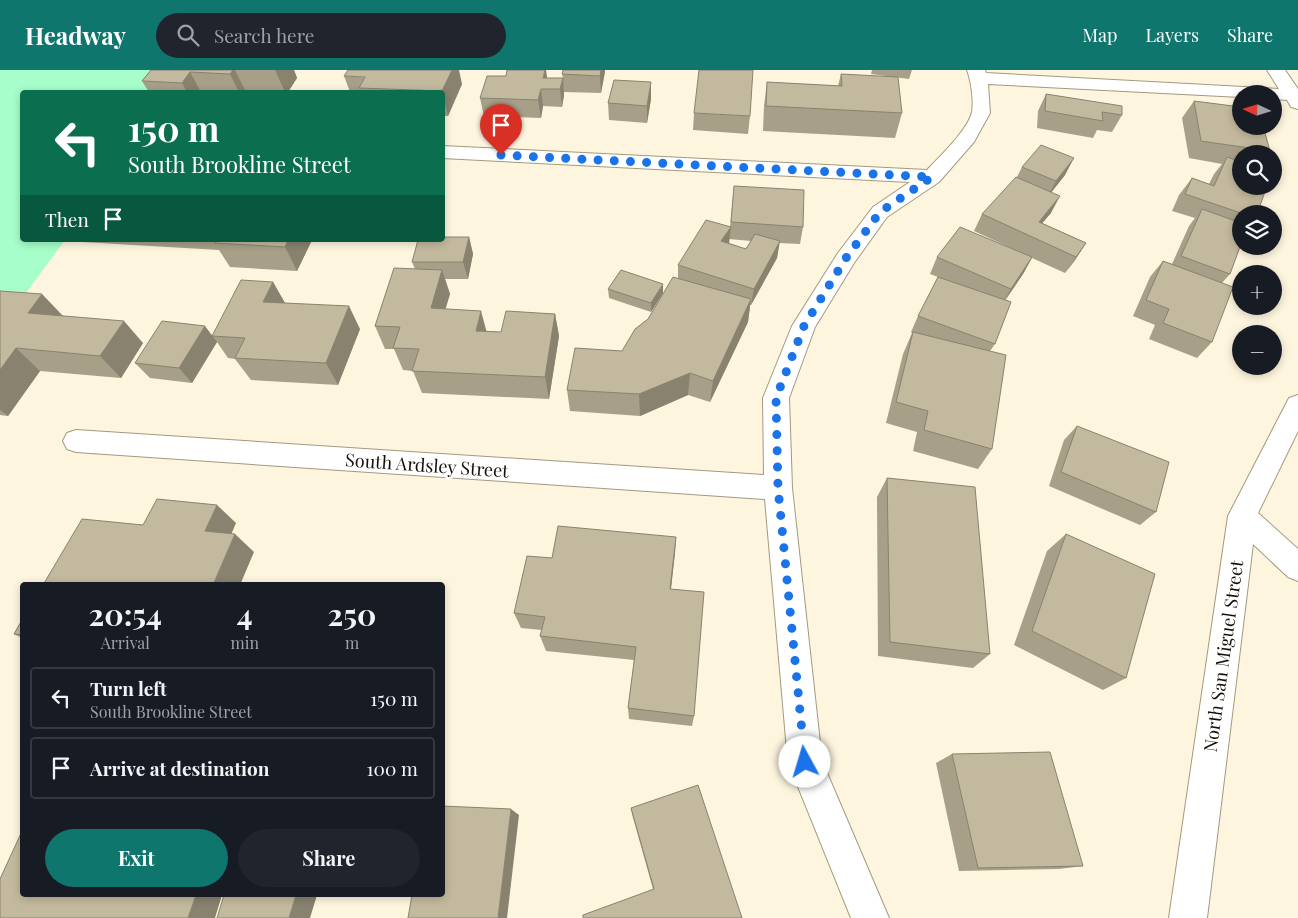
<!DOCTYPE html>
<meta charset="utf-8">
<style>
:root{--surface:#171b24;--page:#20242c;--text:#f1f3f6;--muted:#9ea1a6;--line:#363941;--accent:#0f766e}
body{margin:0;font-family:"Playfair Display",serif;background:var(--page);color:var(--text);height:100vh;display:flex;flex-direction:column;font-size:19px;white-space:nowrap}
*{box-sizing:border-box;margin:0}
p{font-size:16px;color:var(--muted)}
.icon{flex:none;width:28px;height:28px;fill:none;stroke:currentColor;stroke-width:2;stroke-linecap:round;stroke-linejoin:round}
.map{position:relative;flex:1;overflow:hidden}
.drawer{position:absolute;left:20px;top:512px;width:425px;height:315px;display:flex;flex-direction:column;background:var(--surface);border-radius:5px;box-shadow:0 2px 8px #0003}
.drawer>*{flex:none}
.hud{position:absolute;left:20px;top:20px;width:425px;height:152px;border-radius:5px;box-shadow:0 2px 8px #0003;background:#0b6e4f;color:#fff;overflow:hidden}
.needle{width:32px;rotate:274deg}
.tools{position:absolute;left:1232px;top:15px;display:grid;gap:10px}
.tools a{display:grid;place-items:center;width:50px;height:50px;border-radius:50%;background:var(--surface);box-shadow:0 2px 8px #0003;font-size:25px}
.pin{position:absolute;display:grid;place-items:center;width:42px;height:42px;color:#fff;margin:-51px -21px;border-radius:50% 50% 50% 0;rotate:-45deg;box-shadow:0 0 5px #0007}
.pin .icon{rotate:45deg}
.me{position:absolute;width:55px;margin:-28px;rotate:354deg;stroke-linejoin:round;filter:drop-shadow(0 0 4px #0008)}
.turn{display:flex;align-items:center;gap:18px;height:105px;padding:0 25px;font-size:22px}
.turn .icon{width:65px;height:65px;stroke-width:2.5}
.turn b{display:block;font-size:35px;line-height:42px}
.then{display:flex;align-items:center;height:48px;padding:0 25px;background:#0003;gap:10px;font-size:19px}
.eta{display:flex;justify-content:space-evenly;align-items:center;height:85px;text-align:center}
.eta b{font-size:30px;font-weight:700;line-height:35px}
.cta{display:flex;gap:10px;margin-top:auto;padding:10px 25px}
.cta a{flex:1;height:58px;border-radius:30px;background:var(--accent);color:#fff;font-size:20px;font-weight:700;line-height:58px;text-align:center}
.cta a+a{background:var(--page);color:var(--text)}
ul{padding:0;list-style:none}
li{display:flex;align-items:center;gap:15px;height:62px;margin:0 10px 8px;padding:0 15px;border:2px solid var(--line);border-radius:5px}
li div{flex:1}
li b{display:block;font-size:19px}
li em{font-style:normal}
header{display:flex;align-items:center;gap:30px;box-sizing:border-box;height:70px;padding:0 25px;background:var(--accent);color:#fff}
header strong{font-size:24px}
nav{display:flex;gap:28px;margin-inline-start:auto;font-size:18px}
.search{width:350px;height:45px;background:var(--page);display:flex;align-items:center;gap:12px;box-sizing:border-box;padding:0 18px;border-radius:28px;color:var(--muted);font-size:19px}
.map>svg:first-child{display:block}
.green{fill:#a7feca}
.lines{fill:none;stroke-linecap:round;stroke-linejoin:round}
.minor-casing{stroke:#a3997f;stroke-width:2}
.minor{fill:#fff;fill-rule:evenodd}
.wall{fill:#a89f88;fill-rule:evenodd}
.shaded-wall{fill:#88826f}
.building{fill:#c3b99e;stroke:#88826f}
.route{stroke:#1a73e8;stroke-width:9;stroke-dasharray:0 16.2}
.labels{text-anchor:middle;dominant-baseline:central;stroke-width:5;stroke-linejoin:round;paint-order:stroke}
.street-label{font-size:18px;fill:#151108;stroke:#fff}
</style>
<header>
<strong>Headway</strong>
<div class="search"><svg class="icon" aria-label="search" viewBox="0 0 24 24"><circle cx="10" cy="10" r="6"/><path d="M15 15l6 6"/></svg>Search here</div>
<nav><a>Map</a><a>Layers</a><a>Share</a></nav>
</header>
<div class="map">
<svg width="1298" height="848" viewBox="0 0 1298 848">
<rect width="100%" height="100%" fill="#fef5df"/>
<!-- green -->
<path class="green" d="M0 0H190L174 22H22V170H65L0 258Z"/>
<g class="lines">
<!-- minor casing -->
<g class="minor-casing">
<g id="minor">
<path d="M967 0H985L986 3 1279 19 1267 0H1285L1298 19V39L1291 37 1287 30 1274 29V24H1241V27L988 14 990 43 974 72 939 112 887 147 854 193 815 257 789 328 792 418 822 691 889 848H851L788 692 765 429 76 382 67 379 63 371 67 363 76 360 764 405 763 328 792 256 838 183 873 137 910 112 442 88V76L927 100C939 87 968 60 972 42 974 30 971 11 967 0Z"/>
<path d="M1298 325V361L1258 443 1298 479V511L1288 507 1253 474 1207 848H1169L1228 446 1289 328Z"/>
</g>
</g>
<!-- minor -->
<use href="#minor" class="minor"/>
</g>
<!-- wall -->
<g class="wall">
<path d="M151 0H294L297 8 288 22H149L142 11Z"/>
<path d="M563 0H605L601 23 564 22V25L562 37 543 36 541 48 484 46 480 28 547 8H563L562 4Z"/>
<path d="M872 0H912L909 9 871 4Z"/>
<path d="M841 4 902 43 895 68 763 61 764 36 767 12 838 16Z"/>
<path d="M344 6 462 14 448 46H442V22H350Z"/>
<path d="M651 12V29L647 53 609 50 608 33Z"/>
<path d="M1046 24 1122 45 1112 62 1097 60 1093 68 1037 58 1038 41Z"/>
<path d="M1194 31 1270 81 1268 84H1241V116L1257 144H1241V174L1230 204 1222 213 1212 272 1197 288 1149 269 1155 255 1133 246 1150 207 1163 191 1172 194 1189 156 1195 148 1172 141 1179 125 1192 108 1209 114 1214 104 1222 94 1189 88 1182 48Z"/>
<path d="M694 43 750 46 748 64 693 60Z"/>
<path d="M1022 97 1065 105 1051 122V143L1042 153 1086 173 1075 190 1065 203 1032 188 1023 204 1005 230 995 274 990 281 992 379 978 399 913 381 917 362 886 353 903 284 912 263 911 262 918 246 938 207 930 204 937 187 1013 179 974 161 982 144 1017 107Z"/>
<path d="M734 116 803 157 800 174 779 173 777 188 751 235H750L748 252 710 332 688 325 640 346 570 341 567 320 622 281 648 249 678 208V195L730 157ZM729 168V169L751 171 746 179 729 173Z"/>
<path d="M469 167 473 184 468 209H445L450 224 445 239 486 261 501 262 555 244 559 266 549 329 422 323 413 301 403 300 394 279H385L375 256 415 199 412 192Z"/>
<path d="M64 170H312L297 201 230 197 219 180 65 171Z"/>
<path d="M273 212 285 233 360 259 338 315 251 310 235 289 228 288 217 272 192 313 150 308 135 293 212 265Z"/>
<path d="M608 219 663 223 651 242 609 228Z"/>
<path d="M0 221 63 246 143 273 121 308 40 301 8 346 0 345Z"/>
<path d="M1077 356 1156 442 1140 455 1049 416 1064 370Z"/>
<path d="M887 408 990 584 973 598 878 586 877 427Z"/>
<path d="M1066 464 1126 608 1103 620 1014 575 1047 481Z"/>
<path d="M676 467 671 519 694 646 692 656 629 649 628 638 634 590 546 581 540 566 542 560 521 558 514 543 552 488Z"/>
<path d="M22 550V568L14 564Z"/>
<path d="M952 684 1083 796 1059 799 959 801 936 693Z"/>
<path d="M631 738 742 848 653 819 632 744Z"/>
</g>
<!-- shaded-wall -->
<g class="shaded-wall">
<path d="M233 0H235L246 22H239L230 4Z"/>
<path d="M275 0H294L297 8 288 22H285Z"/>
<path d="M452 0H459L462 14 448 46 442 21Z"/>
<path d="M545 0H546L548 14 543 8Z"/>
<path d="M601 0H605V2L601 23 600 6Z"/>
<path d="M190 2 201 22H187L182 13Z"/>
<path d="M563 8 564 25 562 37 560 19Z"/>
<path d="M651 12V29L647 53V36Z"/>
<path d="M541 19 543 36 541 48 538 30Z"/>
<path d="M1074 88 1065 105 1047 128 1056 111Z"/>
<path d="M1060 126 1051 143 1031 166 1039 152Z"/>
<path d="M731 157 729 174 721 171Z"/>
<path d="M469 167 473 184 468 209 463 192Z"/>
<path d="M288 170H312L297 201 285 177Z"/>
<path d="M780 171 777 188 751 235 754 219Z"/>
<path d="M1086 173 1075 190 1065 203 1076 187Z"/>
<path d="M1032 187 1023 204 1002 235 1011 219Z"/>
<path d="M442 200 450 224 439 261 431 238Z"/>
<path d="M273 212 286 235 263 232Z"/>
<path d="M663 214V223L651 242V233Z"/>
<path d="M42 224 64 247 28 243Z"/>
<path d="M751 229 748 252 710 332 713 311Z"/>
<path d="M349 236 360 259 338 315 326 293Z"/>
<path d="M481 241 487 263 476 261Z"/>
<path d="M555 244 559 266 549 329 545 307Z"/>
<path d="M124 251 143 273 121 308 100 286Z"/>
<path d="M205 256 217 272 192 313 179 298Z"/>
<path d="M16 278 40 301 8 346 0 340V300Z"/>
<path d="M690 303 688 325 640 346 639 324Z"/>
<path d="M217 435 236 453 225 479 205 461Z"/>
<path d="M235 464 254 482 240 515H213Z"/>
<path d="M676 467 675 484 669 535 670 519Z"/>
<path d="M511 739 519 745 507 848H498Z"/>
<path d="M196 825H222L215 848H188Z"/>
<path d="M296 825H317L310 848H289Z"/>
</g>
<!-- building -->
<g class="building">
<path d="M151 0H233L230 4 190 2 182 13 142 11Z"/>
<path d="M348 0H452L442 21 359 18 365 7 344 6Z"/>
<path d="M507 0H545L543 8H563L560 19H541L538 30 480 28 487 6H506Z"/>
<path d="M563 0H601L600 6 562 4Z"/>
<path d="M699 0H753L750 46 694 43Z"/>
<path d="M841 4 898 7 902 43 766 36 767 12 842 16Z"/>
<path d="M614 10 651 12 647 36 608 33Z"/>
<path d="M1046 24 1122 36V45L1102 42 1103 51 1045 41Z"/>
<path d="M1194 31 1241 37V56H1263L1270 81 1201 71Z"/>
<path d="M1041 75 1074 88 1056 111 1022 97Z"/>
<path d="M1227 87 1241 92V116H1267L1257 144H1244L1185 124 1192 108 1214 116Z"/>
<path d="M1016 107 1060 126 1039 152 1086 173 1076 187 982 144Z"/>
<path d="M734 116 804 120 803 157 731 152Z"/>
<path d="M1202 139 1241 153V174L1230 204 1181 186Z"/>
<path d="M706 150 731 157 721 171 746 179 755 164 780 171 754 219 678 195Z"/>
<path d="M960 157 1032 187 1011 219 937 187Z"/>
<path d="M442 167H469L463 192H412L418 170H442Z"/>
<path d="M217 170H288L285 177 215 173Z"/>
<path d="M1163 191 1233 217 1212 272 1163 253 1169 239 1146 230Z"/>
<path d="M394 198 442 200 431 238 481 241 476 261 501 262 506 241 555 244 545 307 412 301 419 279 393 278 400 257 375 256Z"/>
<path d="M621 200 663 214 651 233 608 219Z"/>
<path d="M673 207 751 229 713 311 690 303 639 324 567 320 575 278 622 281 635 259 648 249Z"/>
<path d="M938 207 1011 232 995 274 918 246Z"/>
<path d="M241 210 273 212 263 232 349 236 326 293 235 288 245 268 212 266Z"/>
<path d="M0 221 42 224 28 243 124 251 100 286 16 278 0 300Z"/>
<path d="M162 251 205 256 179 298 135 293Z"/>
<path d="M913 262 1006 285 992 379 924 360 928 341 896 332Z"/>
<path d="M1077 356 1169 392 1156 442 1061 402Z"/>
<path d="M887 408 975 417 990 584 890 572Z"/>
<path d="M157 429 217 435 205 461 235 464 213 515H43L82 449 143 455Z"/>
<path d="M558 456 676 467 670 519 704 522 694 646 628 638 636 577 540 566 545 547 514 543 527 486 552 488Z"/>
<path d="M1066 464 1155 504 1126 608 1032 561Z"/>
<path d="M22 550V565L14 564Z"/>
<path d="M1050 682 1083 796 978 798 952 684Z"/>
<path d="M698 715 742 848H583V845L654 819 631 738Z"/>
<path d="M442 736 511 739 498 848H408L412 825H442Z"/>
<path d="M22 761V825H196L188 848H0V809Z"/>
<path d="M224 825H296L289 848H217Z"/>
</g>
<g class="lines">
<!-- route -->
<path class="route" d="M501 85 932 107 880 142 846 188 804 256 776 328 778 418 805 692"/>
</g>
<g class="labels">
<!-- street labels -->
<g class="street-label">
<text transform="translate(427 395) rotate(4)">South Ardsley Street</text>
<text transform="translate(1223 586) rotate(-82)">North San Miguel Street</text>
</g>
</g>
</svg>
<div class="tools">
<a><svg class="needle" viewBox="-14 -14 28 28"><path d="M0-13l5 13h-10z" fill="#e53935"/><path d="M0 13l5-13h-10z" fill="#9ea1a6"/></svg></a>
<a><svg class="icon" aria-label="search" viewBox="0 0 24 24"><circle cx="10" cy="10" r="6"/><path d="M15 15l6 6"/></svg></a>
<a><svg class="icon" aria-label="layers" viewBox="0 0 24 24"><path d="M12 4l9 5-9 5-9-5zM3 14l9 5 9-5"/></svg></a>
<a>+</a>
<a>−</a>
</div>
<div class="pin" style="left:501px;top:85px;background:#d93025"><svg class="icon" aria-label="arrive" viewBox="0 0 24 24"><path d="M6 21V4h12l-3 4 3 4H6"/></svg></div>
<svg class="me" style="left:805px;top:692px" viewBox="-20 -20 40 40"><circle r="19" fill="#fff"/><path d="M0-13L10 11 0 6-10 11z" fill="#1a73e8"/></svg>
<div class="hud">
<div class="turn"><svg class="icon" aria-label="left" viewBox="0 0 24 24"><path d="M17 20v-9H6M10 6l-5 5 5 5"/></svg><div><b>150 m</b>South Brookline Street</div></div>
<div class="then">Then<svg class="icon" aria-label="arrive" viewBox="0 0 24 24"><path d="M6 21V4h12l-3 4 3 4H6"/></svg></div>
</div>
<section class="drawer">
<div class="eta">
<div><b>20:54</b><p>Arrival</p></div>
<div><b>4</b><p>min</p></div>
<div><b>250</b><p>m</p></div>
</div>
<ul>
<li><svg class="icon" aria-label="left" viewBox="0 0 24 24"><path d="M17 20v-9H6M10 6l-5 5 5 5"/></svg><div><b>Turn left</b><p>South Brookline Street</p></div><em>150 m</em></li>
<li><svg class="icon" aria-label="arrive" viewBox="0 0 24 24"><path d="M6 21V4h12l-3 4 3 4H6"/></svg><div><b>Arrive at destination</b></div><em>100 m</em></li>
</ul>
<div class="cta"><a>Exit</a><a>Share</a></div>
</section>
</div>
